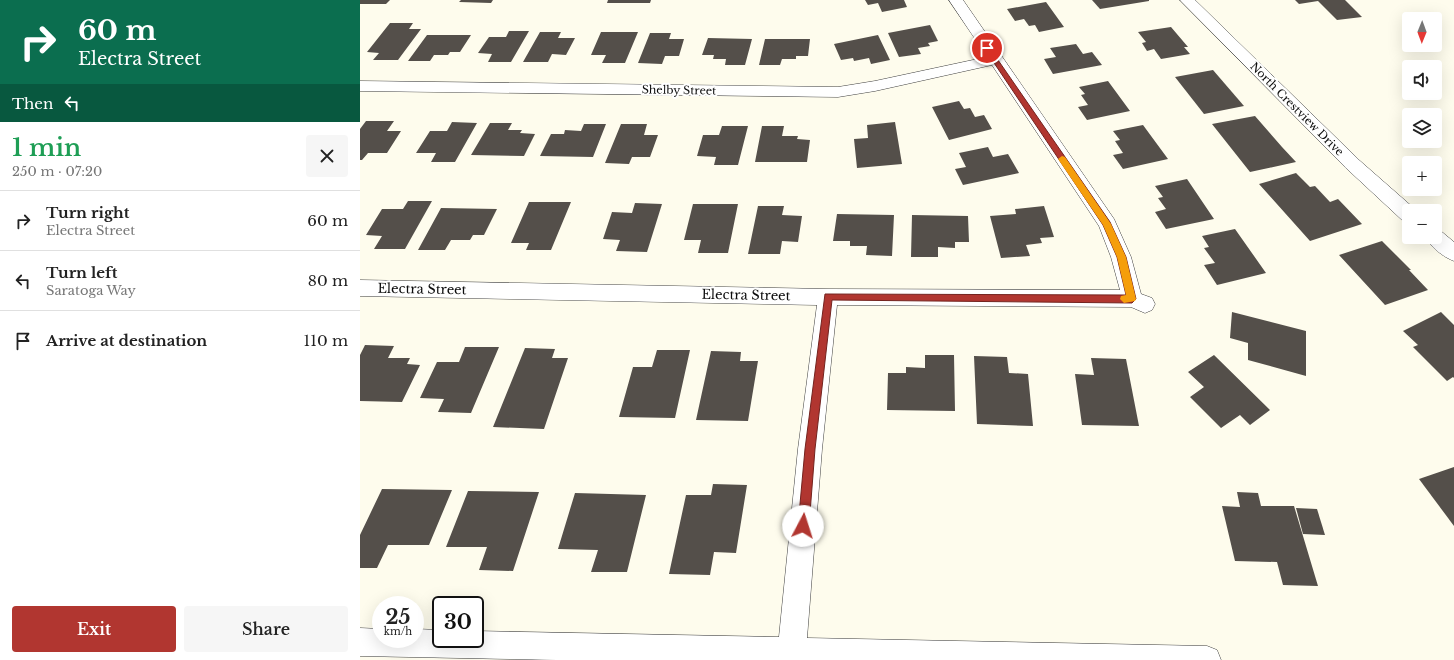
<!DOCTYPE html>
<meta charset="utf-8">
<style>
:root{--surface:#fff;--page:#f6f6f6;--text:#222;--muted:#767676;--line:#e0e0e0;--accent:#b13630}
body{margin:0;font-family:"Libre Baskerville",serif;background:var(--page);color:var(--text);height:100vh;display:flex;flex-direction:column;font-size:15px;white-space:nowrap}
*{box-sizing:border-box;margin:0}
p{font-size:13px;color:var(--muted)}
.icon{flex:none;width:22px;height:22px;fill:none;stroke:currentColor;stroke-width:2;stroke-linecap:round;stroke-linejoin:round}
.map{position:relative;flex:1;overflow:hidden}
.side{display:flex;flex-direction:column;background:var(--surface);width:360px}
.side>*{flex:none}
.guide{background:#0b6e4f;color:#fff;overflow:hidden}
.needle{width:26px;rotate:181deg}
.controls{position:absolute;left:1042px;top:12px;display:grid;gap:8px}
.controls a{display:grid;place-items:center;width:40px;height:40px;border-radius:4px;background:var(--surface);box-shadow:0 4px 16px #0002;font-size:20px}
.speed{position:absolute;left:12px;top:596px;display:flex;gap:8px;font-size:20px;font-weight:700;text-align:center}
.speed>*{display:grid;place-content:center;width:52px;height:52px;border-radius:50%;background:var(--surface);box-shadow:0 4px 16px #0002;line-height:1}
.speed small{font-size:10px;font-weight:400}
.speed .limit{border:2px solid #111;border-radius:6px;background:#fff;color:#111}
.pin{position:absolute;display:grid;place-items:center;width:34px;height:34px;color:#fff;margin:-17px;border:2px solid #fff;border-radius:50%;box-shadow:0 1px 4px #0007}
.me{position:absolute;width:44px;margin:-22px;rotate:5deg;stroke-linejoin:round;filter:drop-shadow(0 0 3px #0008)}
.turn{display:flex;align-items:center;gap:14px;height:84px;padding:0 12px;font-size:18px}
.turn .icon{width:52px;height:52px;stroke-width:2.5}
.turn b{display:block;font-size:28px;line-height:34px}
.then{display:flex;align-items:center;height:38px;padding:0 12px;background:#0003;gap:8px;font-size:15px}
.round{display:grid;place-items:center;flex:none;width:42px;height:42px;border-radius:4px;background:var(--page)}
.head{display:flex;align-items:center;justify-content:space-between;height:68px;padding:0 12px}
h1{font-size:24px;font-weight:600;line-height:30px;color:#1e9e55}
.primary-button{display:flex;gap:8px;margin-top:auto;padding:8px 12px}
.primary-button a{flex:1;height:46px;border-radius:4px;background:var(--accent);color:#fff;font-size:16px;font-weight:600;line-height:46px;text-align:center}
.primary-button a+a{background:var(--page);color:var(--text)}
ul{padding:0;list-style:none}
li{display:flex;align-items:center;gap:12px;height:60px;padding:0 12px;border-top:1px solid var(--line)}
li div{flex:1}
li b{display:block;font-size:15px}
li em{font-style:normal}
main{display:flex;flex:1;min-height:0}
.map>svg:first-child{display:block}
.building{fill:#544f4a}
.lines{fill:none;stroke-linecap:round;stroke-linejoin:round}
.street-casing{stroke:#3f3f3f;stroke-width:1}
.street{fill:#fff;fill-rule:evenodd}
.route{fill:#b13630;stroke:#73231f}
.slow{fill:#f59e0b}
.labels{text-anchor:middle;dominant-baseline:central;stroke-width:4;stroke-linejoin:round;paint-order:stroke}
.far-street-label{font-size:11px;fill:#0c0c0c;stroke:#fff}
.street-label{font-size:13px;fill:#0c0c0c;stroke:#fff}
</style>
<main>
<section class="side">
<div class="guide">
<div class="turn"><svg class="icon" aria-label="right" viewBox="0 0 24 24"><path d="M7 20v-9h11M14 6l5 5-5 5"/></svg><div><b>60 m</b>Electra Street</div></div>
<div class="then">Then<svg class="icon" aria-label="left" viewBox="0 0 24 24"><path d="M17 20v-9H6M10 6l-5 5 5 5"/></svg></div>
</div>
<div class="head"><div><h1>1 min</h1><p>250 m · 07:20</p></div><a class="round"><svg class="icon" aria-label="close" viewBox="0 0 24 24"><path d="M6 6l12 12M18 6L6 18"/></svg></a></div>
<ul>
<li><svg class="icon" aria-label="right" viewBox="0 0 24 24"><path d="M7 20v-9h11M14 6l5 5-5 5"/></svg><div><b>Turn right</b><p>Electra Street</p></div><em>60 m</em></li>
<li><svg class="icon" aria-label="left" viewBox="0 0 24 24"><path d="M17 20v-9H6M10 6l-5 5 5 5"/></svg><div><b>Turn left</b><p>Saratoga Way</p></div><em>80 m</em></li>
<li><svg class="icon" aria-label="arrive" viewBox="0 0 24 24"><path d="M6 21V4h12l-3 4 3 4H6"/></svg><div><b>Arrive at destination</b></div><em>110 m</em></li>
</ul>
<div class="primary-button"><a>Exit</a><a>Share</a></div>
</section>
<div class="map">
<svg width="1094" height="660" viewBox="0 0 1094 660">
<rect width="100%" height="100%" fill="#fefced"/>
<!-- building -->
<g class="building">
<path d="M0 0H30L26 4H0Z"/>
<path d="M101 0H133L131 3 99 2Z"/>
<path d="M248 0H291L290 3H247Z"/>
<path d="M505 0H544L547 7 522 12 518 3 508 5Z"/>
<path d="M732 0H789V1L740 9Z"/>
<path d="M935 0H985L1002 17 977 20 958 1 939 4Z"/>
<path d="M686 2 704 27 679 32 675 25 669 26 664 19 655 21 647 9Z"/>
<path d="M30 23H53L49 29H61L38 60H13L19 53 7 52Z"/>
<path d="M570 25 578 41 568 43 570 46 558 48 561 54 539 57 528 33Z"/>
<path d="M811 27 828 47H824L830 54 801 59 794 49 787 51 782 43 786 42 778 32Z"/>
<path d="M149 31H169L151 62H128L132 54 118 53 129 37H146Z"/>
<path d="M180 32H201L198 38H215L206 55 192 54 188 62H163Z"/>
<path d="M241 32H278L265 63H242L246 55H231Z"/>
<path d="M290 33H311L309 39H324L319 56H305L302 64 278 63Z"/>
<path d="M67 35H111L100 52H90L88 55H74L70 61H48Z"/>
<path d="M518 35 530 60 511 64 509 58 494 61 493 58 481 60 474 44Z"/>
<path d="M348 38 392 39 385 65H365L366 59H353L354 55H342Z"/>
<path d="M405 39H450L448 56H436V59H422L420 65H399Z"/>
<path d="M716 44 723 54 732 52 742 65 693 74 684 59 696 57 690 48Z"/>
<path d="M853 70 884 106 844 114 815 77Z"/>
<path d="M748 81 770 111 727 120 718 107 728 105 721 95 725 94 719 87Z"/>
<path d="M599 101 604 109 610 108 615 117 624 115 632 129 589 140 572 107Z"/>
<path d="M895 116 922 147 936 162 890 172 852 124Z"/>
<path d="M6 121H34L27 131H41L27 153H8L2 160H0V129Z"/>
<path d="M92 122 117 123 95 162H71L76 153H56L70 131H87Z"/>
<path d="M535 122 542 164 497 168 494 139 508 138 507 125Z"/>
<path d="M130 123H152L148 130H162L160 133 175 134 164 156 111 155Z"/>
<path d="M224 124H246L233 157 180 156 191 134H204L205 130 221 131Z"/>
<path d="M261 124H287L284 135H298L290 157H272L269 164 245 163Z"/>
<path d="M783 125 808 159 763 169 753 155 763 153 755 141 760 140 753 131Z"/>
<path d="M362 126H388L378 165H354L356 157 337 156 343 135H359Z"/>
<path d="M402 126H424L422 136H438L437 139 450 140 447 162H395Z"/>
<path d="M628 147 633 157 648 154 659 173 603 185 595 169 606 167 599 153Z"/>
<path d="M936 173 950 187 955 186 970 202 978 199 1002 224 950 241 899 184Z"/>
<path d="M827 179 854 219 806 229 795 212 806 209 798 198 803 197 795 186Z"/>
<path d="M48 201H72L45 249H14L22 236 6 235 22 209H43Z"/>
<path d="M169 202H211L191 250H166L169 243H151Z"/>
<path d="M275 203 302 204 287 252 256 251 260 240 243 239 252 212 272 213Z"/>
<path d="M333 204H378L368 253H338L341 240H324Z"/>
<path d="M398 206H424L422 215 442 216 438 242 422 241 420 254H388Z"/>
<path d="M684 206 694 237 680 238 682 243 666 245 670 256 641 258 630 216 656 214 655 209Z"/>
<path d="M81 208 137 209 124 235H113L110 240H91L85 250H58Z"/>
<path d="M477 214 534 215 532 256 506 255 507 246H490V241H473Z"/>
<path d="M552 215 608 216 609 242H595V248L578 247V257H551Z"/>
<path d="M875 229 906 273 857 285 844 265 855 263 844 248 849 247 842 236Z"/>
<path d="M1022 241 1051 270H1049L1068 290 1025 305 979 255Z"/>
<path d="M872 312 946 331V376L888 360V343L870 338Z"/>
<path d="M1081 312 1094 325V378L1093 377 1087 381 1053 347 1058 345 1043 331Z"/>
<path d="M5 345 34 346 28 358H50L47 364 60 365 42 402 0 401V355Z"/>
<path d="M105 347H139L111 413 78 412 84 399 60 398 77 362H99Z"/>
<path d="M165 348 195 349 192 358H208L184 429 133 427Z"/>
<path d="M297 350H330L315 418 259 417 273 367H292Z"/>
<path d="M351 351 381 352 380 361H398L388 421 336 420Z"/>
<path d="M565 355H594L595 411 527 410 528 373H546V367L565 368Z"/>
<path d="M854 355 910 410 890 425 880 415 861 428 830 397 844 387 828 372Z"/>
<path d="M614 356 647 357 649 373 668 374 673 426 617 424Z"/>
<path d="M731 358 766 359 779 426 722 425 715 374 734 375Z"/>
<path d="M1094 467V526L1059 479Z"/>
<path d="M353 484 387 485 376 553 354 552 350 575 309 574 326 495H351Z"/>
<path d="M22 489 92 490 69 545H28L17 568H0V535Z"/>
<path d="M108 491 179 492 153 571 119 570 127 547H86Z"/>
<path d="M877 492 898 493 901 506H934L958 586 923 585 917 562 875 561 862 506 880 507Z"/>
<path d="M215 493 286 495 267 572H231L238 550 198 549Z"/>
<path d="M936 508 957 509 965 535 943 534Z"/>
</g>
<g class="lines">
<!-- street casing -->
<g class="street-casing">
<g id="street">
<path d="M589 0H603L754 219 771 257 781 294 792 298 795 304 792 310 785 313 771 307 477 305 462 449 447 638 847 646 857 650 861 660H197L0 656V628L21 629V639H55V629L81 630V639H115V631L419 637 438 449 457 305 0 296V280L468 289 760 290 751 257 739 226 632 65 515 91 478 97 0 91V81L478 87 515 81 627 57Z"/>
<path d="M820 0H835L999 160 1056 210 1049 211V222L1042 220 986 168Z"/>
<path d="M1075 230 1082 232 1094 242V261C1083 257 1071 247 1065 237H1075Z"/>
</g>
</g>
<!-- street -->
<use href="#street" class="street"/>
</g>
<!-- route -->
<path class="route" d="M627 46 629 47 750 222 766 257 776 299 772 303 472 300 455 449 449 526 447 530 443 532 439 530 438 526 445 449 465 294 766 295 757 257 743 225 624 48Z"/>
<!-- slow -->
<path class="slow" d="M702 156 705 157 751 224 766 257 776 299 775 301 764 303 760 299 761 296 766 295 757 257 743 225 698 159Z"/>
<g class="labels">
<!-- far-street labels -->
<g class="far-street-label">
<text transform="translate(319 90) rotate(1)">Shelby Street</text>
<text transform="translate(937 109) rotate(45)">North Crestview Drive</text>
</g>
<!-- street labels -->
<g class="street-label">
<text transform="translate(62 289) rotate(1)">Electra Street</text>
<text transform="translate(386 295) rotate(1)">Electra Street</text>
</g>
</g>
</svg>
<div class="controls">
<a><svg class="needle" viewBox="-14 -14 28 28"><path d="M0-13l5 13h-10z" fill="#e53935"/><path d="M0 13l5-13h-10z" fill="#767676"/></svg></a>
<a><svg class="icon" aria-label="sound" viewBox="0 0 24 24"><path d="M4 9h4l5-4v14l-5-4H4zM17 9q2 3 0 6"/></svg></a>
<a><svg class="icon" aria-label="layers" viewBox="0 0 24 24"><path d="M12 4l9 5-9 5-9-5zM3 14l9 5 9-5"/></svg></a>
<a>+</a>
<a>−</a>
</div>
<div class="speed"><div>25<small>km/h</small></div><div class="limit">30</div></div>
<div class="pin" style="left:627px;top:48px;background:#d93025"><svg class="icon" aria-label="arrive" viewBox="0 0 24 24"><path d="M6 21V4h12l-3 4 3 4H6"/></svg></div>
<svg class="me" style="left:443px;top:526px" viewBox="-20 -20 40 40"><circle r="19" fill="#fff"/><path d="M0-13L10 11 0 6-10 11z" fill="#b13630"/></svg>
</div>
</main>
